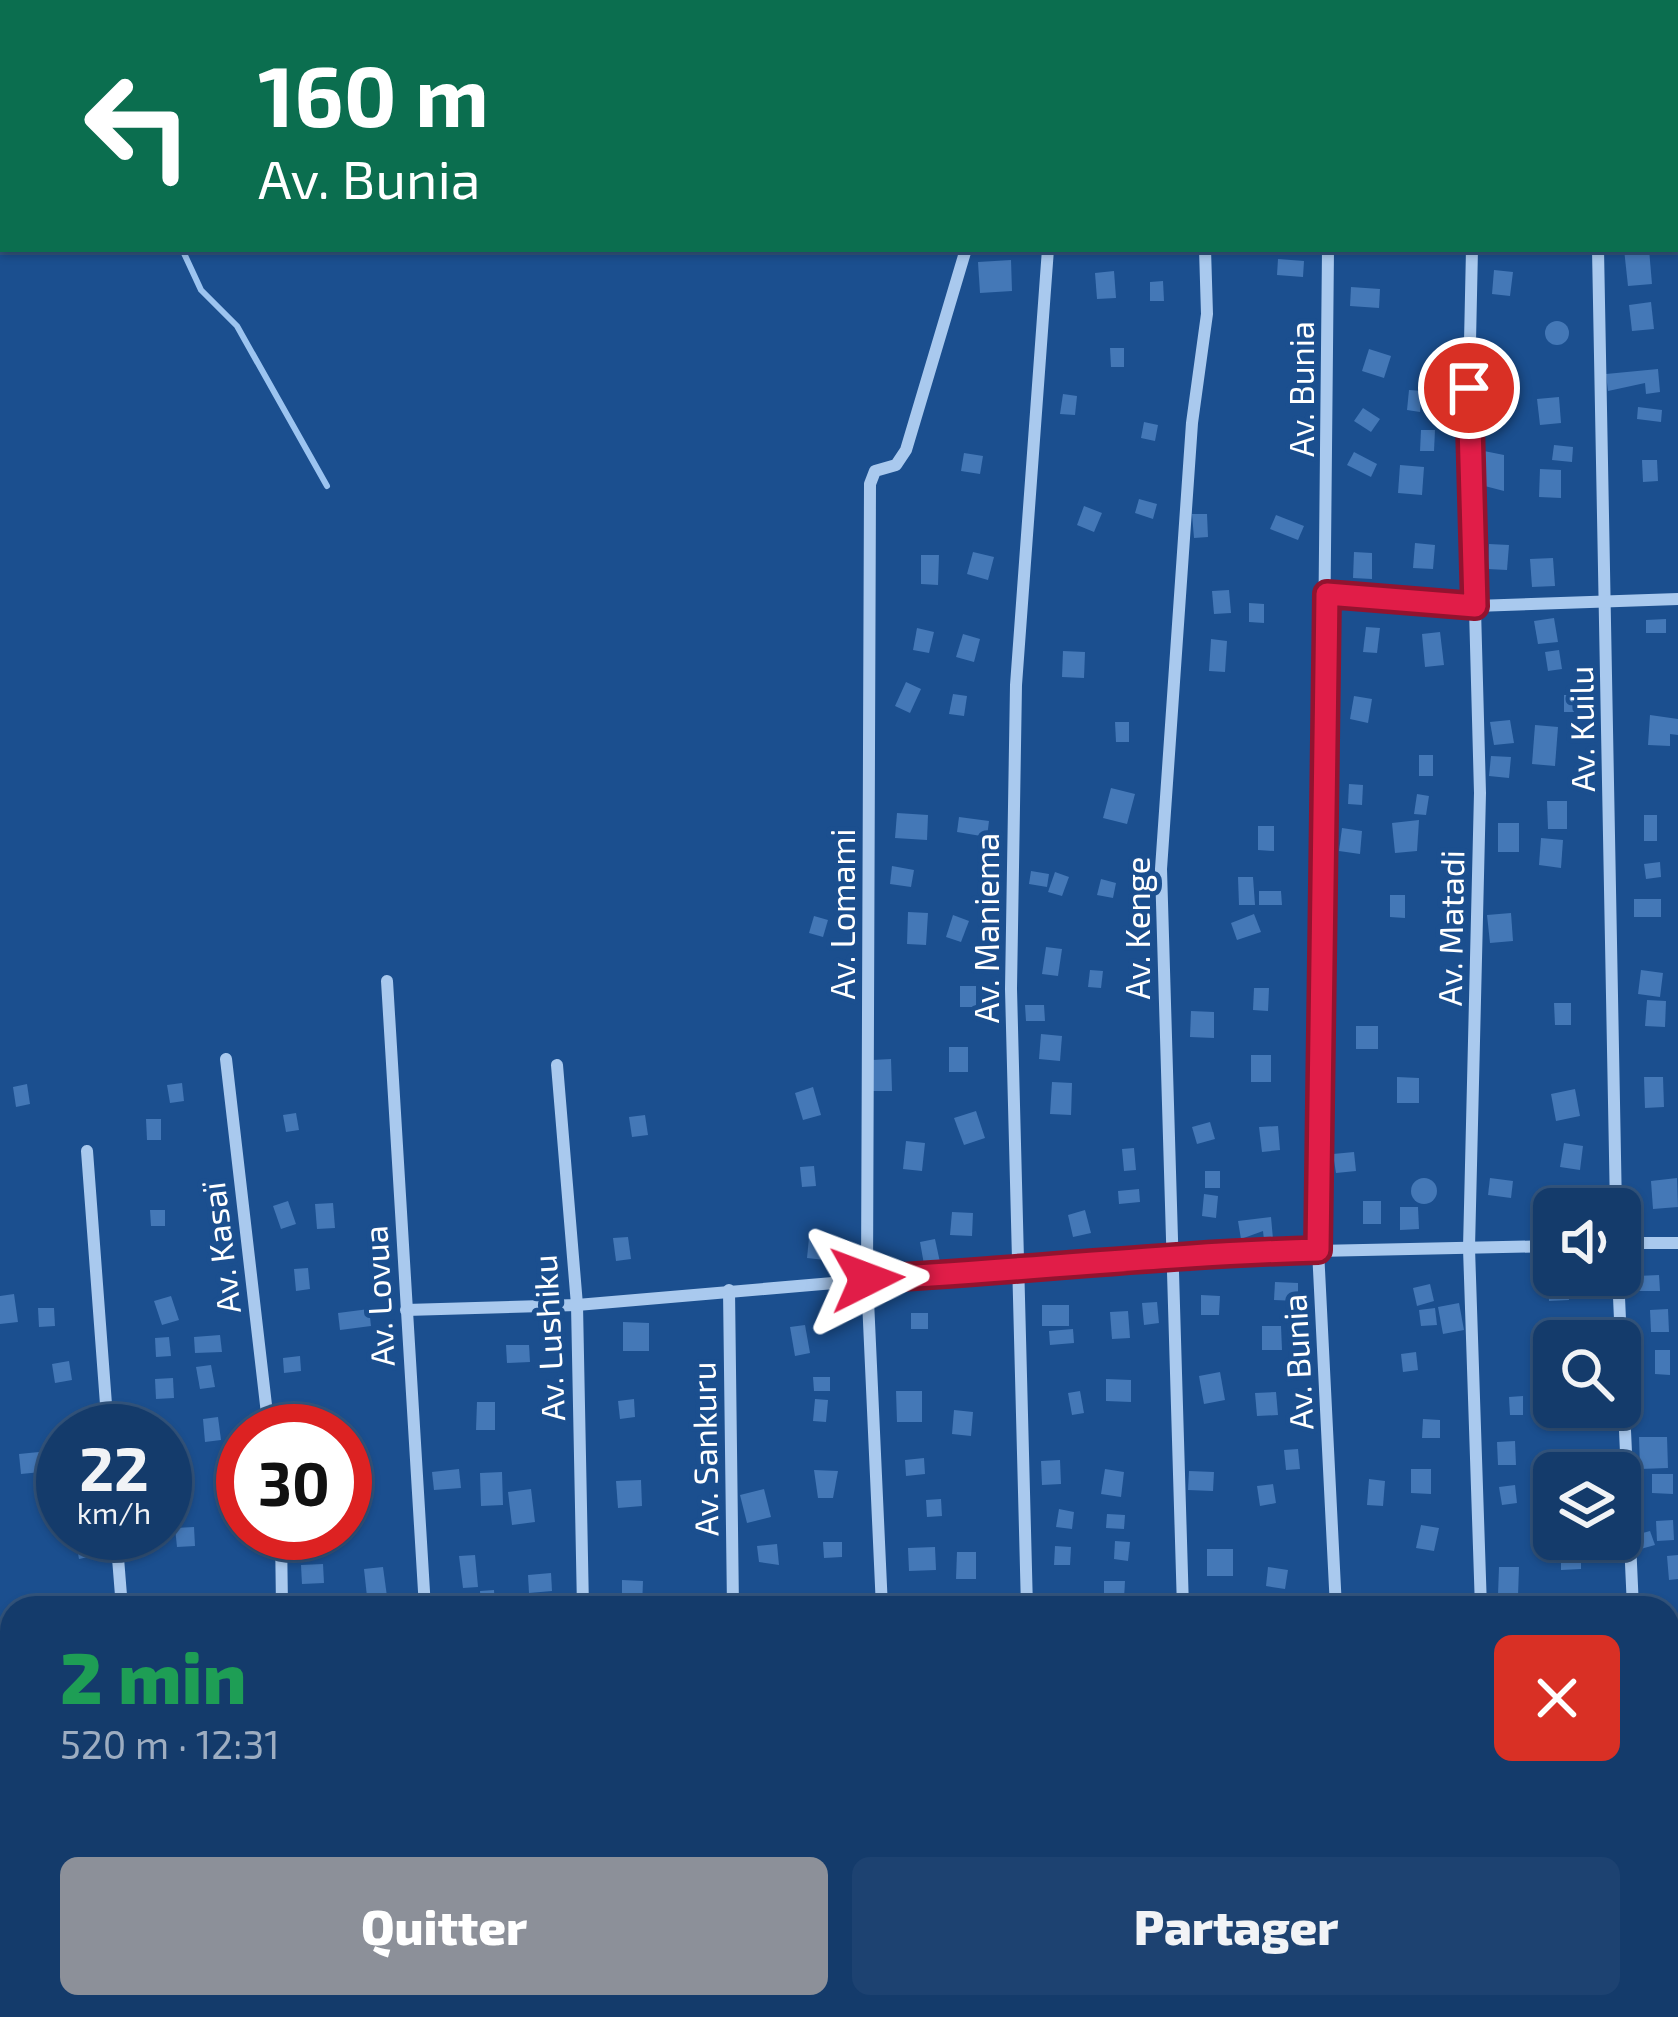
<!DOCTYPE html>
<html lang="fr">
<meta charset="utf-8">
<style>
:root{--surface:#143b6b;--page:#1d4271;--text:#f1f3f6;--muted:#9dadc1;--line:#33557e;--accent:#8c9099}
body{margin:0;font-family:"Exo 2",sans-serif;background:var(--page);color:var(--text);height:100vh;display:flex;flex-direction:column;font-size:45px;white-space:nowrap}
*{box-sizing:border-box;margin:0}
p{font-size:39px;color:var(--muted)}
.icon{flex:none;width:66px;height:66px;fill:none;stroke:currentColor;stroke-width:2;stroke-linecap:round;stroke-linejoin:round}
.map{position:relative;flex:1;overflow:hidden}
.drawer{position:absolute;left:0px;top:1596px;width:1680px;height:423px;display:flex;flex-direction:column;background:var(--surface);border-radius:36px 36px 0 0;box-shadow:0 3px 9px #0004,0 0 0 3px var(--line)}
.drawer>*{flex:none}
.banner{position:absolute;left:0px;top:0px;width:1680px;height:252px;box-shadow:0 3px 9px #0004,0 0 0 3px var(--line);background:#0b6e4f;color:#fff;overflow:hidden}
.fabs{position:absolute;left:1533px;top:1188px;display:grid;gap:24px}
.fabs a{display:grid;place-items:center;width:108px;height:108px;border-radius:18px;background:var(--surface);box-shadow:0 3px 9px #0004,0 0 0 3px var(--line);font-size:60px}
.speed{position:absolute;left:36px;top:1404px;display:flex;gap:24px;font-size:60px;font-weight:700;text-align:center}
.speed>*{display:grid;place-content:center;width:156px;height:156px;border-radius:50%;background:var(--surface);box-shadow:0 3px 9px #0004,0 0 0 3px var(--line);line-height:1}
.speed small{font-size:30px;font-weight:400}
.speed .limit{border:18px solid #d22;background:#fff;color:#111}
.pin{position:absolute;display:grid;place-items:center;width:102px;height:102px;color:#fff;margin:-51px;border:6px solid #fff;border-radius:50%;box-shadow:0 3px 12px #0007}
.me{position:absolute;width:132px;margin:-66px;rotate:87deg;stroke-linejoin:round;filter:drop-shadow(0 0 9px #0008)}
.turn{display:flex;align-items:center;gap:42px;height:252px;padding:0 60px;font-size:54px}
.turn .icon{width:156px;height:156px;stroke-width:2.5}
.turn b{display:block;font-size:84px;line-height:102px}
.round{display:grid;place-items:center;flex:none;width:126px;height:126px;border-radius:18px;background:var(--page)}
.head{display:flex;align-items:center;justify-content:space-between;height:204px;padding:0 60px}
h1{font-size:72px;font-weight:800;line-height:90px;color:#1e9e55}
.action{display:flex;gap:24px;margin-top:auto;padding:24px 60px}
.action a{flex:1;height:138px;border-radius:18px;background:var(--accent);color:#fff;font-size:48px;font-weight:800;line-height:138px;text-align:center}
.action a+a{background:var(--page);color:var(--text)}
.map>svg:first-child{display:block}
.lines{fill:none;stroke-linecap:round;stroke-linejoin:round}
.stream{stroke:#9cc4f0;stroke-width:6}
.building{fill:#4478b7}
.street{stroke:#a9c9ee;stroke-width:12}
.route-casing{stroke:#92132f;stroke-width:30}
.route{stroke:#e11d48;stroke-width:21}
.labels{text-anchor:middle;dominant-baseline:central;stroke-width:10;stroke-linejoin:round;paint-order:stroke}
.street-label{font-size:33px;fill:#fff;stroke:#1b4f8f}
</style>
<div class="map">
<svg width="1678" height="2017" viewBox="0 0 1678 2017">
<rect width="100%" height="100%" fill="#1b4f8f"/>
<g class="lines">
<!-- stream -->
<g class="stream">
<path d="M0 127 3 128"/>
<path d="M182 249 201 290 237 326 327 486"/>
</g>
</g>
<!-- building -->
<g class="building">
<path d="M1624 249H1649L1652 284 1628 286Z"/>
<path d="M1278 259 1304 261 1303 277 1277 275Z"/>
<path d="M1011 260 1012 291 980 293 978 262Z"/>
<path d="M1494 270 1513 272 1510 296 1492 294Z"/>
<path d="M1114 271 1116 298 1097 299 1095 273Z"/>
<path d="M1163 281 1164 301H1150V282Z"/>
<path d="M1351 287 1380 289 1379 308 1350 306Z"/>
<path d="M1651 302 1654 329 1632 331 1629 305Z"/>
<circle cx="1557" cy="333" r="12"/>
<path d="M1110 348H1124V367H1111Z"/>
<path d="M1369 349 1391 356 1384 378 1362 371Z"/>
<path d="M1658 369 1660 392 1646 394 1645 383 1608 391 1606 374Z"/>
<path d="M1409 390 1422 391 1420 412 1407 410Z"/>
<path d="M1063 394 1077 396 1075 415 1060 414Z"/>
<path d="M1559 397 1561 423 1540 425 1537 399Z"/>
<path d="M1638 407 1662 410 1661 422 1637 419Z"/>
<path d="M1363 408 1380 419 1371 432 1354 421Z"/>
<path d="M1144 422 1158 425 1155 441 1141 438Z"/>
<path d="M1421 430H1435L1434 451H1420Z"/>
<path d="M1554 445 1573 447 1572 462 1552 460Z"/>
<path d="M1484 451 1504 455V491L1477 484Z"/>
<path d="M1354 452 1377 464 1371 477 1347 465Z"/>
<path d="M964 453 983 456 980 474 961 471Z"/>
<path d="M1642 460H1657L1658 481 1643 482Z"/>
<path d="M1400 465 1424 467 1422 495 1398 493Z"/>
<path d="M1540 469 1561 470V498L1539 497Z"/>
<path d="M1139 499 1157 504 1153 519 1135 513Z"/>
<path d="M1084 506 1102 513 1094 532 1077 525Z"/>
<path d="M1192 514H1207L1208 537 1194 538Z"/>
<path d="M1276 515 1304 526 1298 540 1270 529Z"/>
<path d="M1415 543 1435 545 1433 569 1413 568Z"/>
<path d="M1489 544 1509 545 1507 570 1488 569Z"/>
<path d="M973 552 994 557 988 580 967 574Z"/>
<path d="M1354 552 1372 553V579L1353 578Z"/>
<path d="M921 555H939L938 585 921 584Z"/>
<path d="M1553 558 1555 586 1532 587 1530 559Z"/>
<path d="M1229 590 1231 613 1214 614 1212 591Z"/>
<path d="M1249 603 1264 604V623L1249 622Z"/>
<path d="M1554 618 1558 642 1538 644 1534 621Z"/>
<path d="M1666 619V633H1646V620Z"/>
<path d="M1366 627 1380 628 1377 653 1363 652Z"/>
<path d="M917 628 934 632 929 653 913 650Z"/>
<path d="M1440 632 1444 665 1425 667 1422 634Z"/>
<path d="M963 634 980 639 974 662 956 657Z"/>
<path d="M1211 639 1227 641 1225 672 1209 671Z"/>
<path d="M1559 650 1562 669 1548 671 1545 652Z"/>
<path d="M1063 651 1085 652 1084 678 1062 677Z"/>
<path d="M906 682 921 689 910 713 895 706Z"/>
<path d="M953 694 967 696 964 716 949 714Z"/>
<rect x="1564" y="695" width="22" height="17"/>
<path d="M1354 696 1372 699 1368 723 1350 719Z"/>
<path d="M1650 715 1678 719V735L1670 734V746L1648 745Z"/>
<path d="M1510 720 1514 743 1494 745 1490 722Z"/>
<path d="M1115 722H1129V742H1116Z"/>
<path d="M1535 725 1558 727 1555 766 1532 764Z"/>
<rect x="1419" y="755" width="14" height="21"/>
<path d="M1491 756 1511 757 1509 778 1489 776Z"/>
<path d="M1349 784 1363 785 1362 805 1348 804Z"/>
<path d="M1111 788 1135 794 1127 824 1103 818Z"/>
<path d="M1417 794 1429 796 1426 815 1414 814Z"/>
<path d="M1547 801H1567V829H1548Z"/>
<path d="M897 813 928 815 927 840 895 838Z"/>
<rect x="1644" y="815" width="13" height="26"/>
<path d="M959 817 989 821 987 837 957 832Z"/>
<path d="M1419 820 1417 851 1395 853 1392 823Z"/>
<rect x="1498" y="823" width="21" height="29"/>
<path d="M1258 826H1274V851L1258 850Z"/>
<path d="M1342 828 1362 831 1360 854 1339 851Z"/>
<path d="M1541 838 1563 840 1561 868 1539 865Z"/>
<path d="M1660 862 1661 877 1646 879 1644 864Z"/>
<path d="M892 866 914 870 911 887 890 884Z"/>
<path d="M1031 871 1049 874 1047 887 1029 884Z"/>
<path d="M1055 872 1069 877 1062 896 1048 892Z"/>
<path d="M1238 877H1253L1255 905H1239Z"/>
<path d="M1101 879 1116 883 1113 898 1097 895Z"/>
<path d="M1259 891H1281L1282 905H1259Z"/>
<path d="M1390 895H1405V918L1390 917Z"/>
<rect x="1634" y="899" width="27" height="18"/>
<path d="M908 912 928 913 926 945 907 944Z"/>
<path d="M1511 913 1513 941 1490 943 1487 915Z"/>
<path d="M1254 914 1261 932 1237 940 1231 923Z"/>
<path d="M953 915 969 921 961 942 946 937Z"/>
<path d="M814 916 828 920 823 937 809 933Z"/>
<path d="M1046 947 1062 949 1058 976 1042 974Z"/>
<path d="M1090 970 1103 971 1101 988 1088 987Z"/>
<path d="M1641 970 1663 973 1660 997 1638 994Z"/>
<rect x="960" y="986" width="16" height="21"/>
<path d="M1254 988H1269L1268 1011 1253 1010Z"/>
<path d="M1647 1000 1666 1001 1665 1027 1645 1026Z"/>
<path d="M1554 1003H1571V1025H1555Z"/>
<path d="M1025 1005H1044L1045 1021H1026Z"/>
<path d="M1191 1011 1214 1012V1038L1190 1037Z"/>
<rect x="1356" y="1026" width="22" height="23"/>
<path d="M1041 1034 1062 1036 1060 1061 1039 1059Z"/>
<rect x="949" y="1047" width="19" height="25"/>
<rect x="1251" y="1055" width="20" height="27"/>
<path d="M891 1059 892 1091H873L872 1060Z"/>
<path d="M1397 1077 1419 1078V1103H1397Z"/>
<path d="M1644 1077H1663L1664 1107 1645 1108Z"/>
<path d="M1052 1082 1072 1083 1071 1115 1050 1114Z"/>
<path d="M182 1083 184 1101 170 1103 167 1085Z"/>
<path d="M27 1084 30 1104 16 1107 13 1087Z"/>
<path d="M813 1087 821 1115 803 1120 795 1093Z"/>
<path d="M1575 1089 1580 1116 1556 1121 1551 1094Z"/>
<path d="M976 1111 985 1138 964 1145 954 1118Z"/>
<path d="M296 1113 299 1130 286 1132 283 1115Z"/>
<path d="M645 1115 648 1135 632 1137 629 1117Z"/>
<path d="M146 1119H161V1140H147Z"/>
<path d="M1210 1122 1215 1139 1197 1144 1192 1127Z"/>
<path d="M1278 1126 1280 1150 1262 1152 1259 1127Z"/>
<path d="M906 1141 925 1143 922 1171 903 1169Z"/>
<path d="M1564 1143 1583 1146 1580 1170 1560 1167Z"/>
<path d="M1134 1148 1136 1170 1124 1171 1122 1149Z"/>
<path d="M1354 1152 1356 1171 1336 1173 1333 1154Z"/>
<path d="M814 1166 816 1186 802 1187 800 1167Z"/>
<rect x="1205" y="1171" width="15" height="17"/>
<circle cx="1424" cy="1191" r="13"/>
<path d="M1490 1178 1513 1181 1511 1198 1488 1195Z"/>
<path d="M1677 1178 1678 1207 1653 1209 1651 1181Z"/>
<path d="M1139 1189 1140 1202 1119 1204 1118 1191Z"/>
<path d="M1204 1194 1218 1196 1216 1218 1202 1216Z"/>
<path d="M288 1201 296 1224 281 1229 273 1206Z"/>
<rect x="1363" y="1201" width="18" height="23"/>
<path d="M333 1203 335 1228 317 1229 315 1204Z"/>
<path d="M1400 1207H1418L1419 1229 1400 1230Z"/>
<path d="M150 1210H165V1226H151Z"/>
<path d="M1085 1210 1091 1233 1073 1237 1068 1215Z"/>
<path d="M952 1212 973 1213 972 1236 950 1235Z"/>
<path d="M1271 1217 1273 1239 1264 1240 1263 1231 1241 1239 1238 1221Z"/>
<path d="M628 1237 631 1259 616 1261 613 1238Z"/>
<path d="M809 1238 827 1240 825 1260 807 1258Z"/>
<path d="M935 1239 941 1267 925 1270 920 1242Z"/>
<path d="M308 1268 310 1289 296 1291 294 1269Z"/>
<path d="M1548 1272 1568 1275 1569 1300 1549 1301Z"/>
<path d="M1659 1275 1660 1291H1638L1637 1276Z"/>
<path d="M1275 1282 1298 1283V1301L1274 1300Z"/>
<path d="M1430 1284 1434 1301 1417 1306 1413 1288Z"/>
<path d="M14 1294 18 1322 0 1324V1296Z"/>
<path d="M1201 1295 1220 1296 1219 1315H1201Z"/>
<path d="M171 1296 179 1320 162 1325 154 1301Z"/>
<path d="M1157 1302 1159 1323 1144 1325 1142 1303Z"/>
<path d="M851 1303 852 1318H832L831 1304Z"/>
<path d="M1459 1303 1464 1330 1443 1334 1438 1307Z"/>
<rect x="1042" y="1305" width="27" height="21"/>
<path d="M38 1308H54L55 1326 39 1327Z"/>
<path d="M1435 1308 1437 1325 1421 1326 1419 1310Z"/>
<path d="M369 1309 371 1326 340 1330 338 1313Z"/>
<path d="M1668 1309 1669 1332H1651L1650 1310Z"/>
<path d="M1128 1311 1130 1338 1112 1339 1110 1312Z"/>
<rect x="911" y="1313" width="17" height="16"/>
<path d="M623 1322 649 1323V1351H623Z"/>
<path d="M805 1325 810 1353 795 1356 790 1327Z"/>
<path d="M1262 1326H1281L1282 1350H1262Z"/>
<path d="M1073 1329 1074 1343 1050 1345 1049 1331Z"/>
<path d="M220 1335 222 1352 195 1353 194 1337Z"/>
<path d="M169 1337 171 1356 156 1357 155 1338Z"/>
<path d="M506 1345H529L530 1362 507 1363Z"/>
<path d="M1655 1350H1670V1375L1655 1374Z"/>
<path d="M1416 1352 1418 1370 1403 1372 1401 1354Z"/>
<path d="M300 1356 301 1371 284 1373 283 1358Z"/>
<path d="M69 1361 72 1380 55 1383 52 1364Z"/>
<path d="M211 1365 215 1387 200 1389 196 1367Z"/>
<path d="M1220 1372 1225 1400 1204 1404 1199 1376Z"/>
<path d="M813 1377H830V1391H814Z"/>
<path d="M173 1378 174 1398 156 1399 155 1379Z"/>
<path d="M1106 1379 1131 1380V1402L1106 1401Z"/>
<path d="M896 1391H922V1422H897Z"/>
<path d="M1080 1391 1084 1413 1072 1415 1068 1393Z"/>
<path d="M1276 1392 1278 1415 1257 1416 1255 1393Z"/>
<path d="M1523 1396V1415H1510L1509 1397Z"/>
<path d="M634 1399 635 1417 620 1419 618 1401Z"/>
<path d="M815 1399 828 1400 826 1422 813 1421Z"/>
<path d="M477 1402H495V1430H476Z"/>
<path d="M954 1410 973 1412 971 1436 952 1434Z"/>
<path d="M218 1417 221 1440 205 1442 203 1419Z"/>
<path d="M1423 1419 1440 1420V1438H1422Z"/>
<path d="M1639 1437H1667L1668 1468 1640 1469Z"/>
<path d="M1515 1441 1516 1465H1498L1497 1442Z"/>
<path d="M1298 1449 1300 1469 1286 1470 1284 1450Z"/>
<path d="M39 1452 41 1472 21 1474 19 1454Z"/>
<path d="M924 1458 925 1474 906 1476 905 1460Z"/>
<path d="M1060 1460 1061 1484 1042 1485 1041 1461Z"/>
<path d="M459 1469 461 1488 434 1490 432 1472Z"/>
<path d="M1105 1469 1124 1472 1121 1497 1101 1494Z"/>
<path d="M1411 1469H1431V1494L1411 1493Z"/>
<path d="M814 1470 838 1471 833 1498H818Z"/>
<path d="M1189 1471 1214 1472 1213 1491 1188 1490Z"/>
<path d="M502 1472 503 1505 481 1506 480 1473Z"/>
<path d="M1652 1474H1673V1494L1652 1493Z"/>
<path d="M1369 1479 1385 1481 1383 1506 1367 1505Z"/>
<path d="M641 1480 642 1506 618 1508 616 1481Z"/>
<path d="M1273 1484 1276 1503 1260 1506 1257 1486Z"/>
<path d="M1515 1485 1517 1503 1502 1505 1499 1487Z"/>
<path d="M531 1489 535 1522 512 1525 508 1492Z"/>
<path d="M764 1489 771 1517 747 1523 740 1495Z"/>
<path d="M941 1499 942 1516 927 1517 926 1500Z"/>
<path d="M1059 1509 1074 1512 1072 1529 1056 1527Z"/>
<path d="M1107 1514 1125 1515 1124 1529 1106 1528Z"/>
<path d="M1673 1520 1674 1540 1657 1541 1656 1521Z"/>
<path d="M1421 1525 1439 1528 1434 1551 1416 1548Z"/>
<path d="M194 1527 195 1546 177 1547 175 1528Z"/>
<path d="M1650 1531 1655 1545 1637 1550 1632 1536Z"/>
<path d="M93 1533 97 1555 79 1559 75 1536Z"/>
<path d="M1115 1541 1130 1542 1128 1561 1114 1559Z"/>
<path d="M823 1542H842V1557L824 1558Z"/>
<path d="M1561 1543H1581V1569L1561 1570Z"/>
<path d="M777 1544 779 1565 759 1562 757 1546Z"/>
<path d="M1055 1546 1071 1547 1070 1565H1054Z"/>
<path d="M935 1547 936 1570 909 1571 908 1548Z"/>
<rect x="1207" y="1549" width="26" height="27"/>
<path d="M957 1552H976V1579H956Z"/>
<path d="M475 1555 478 1587 463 1588 459 1556Z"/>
<path d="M1678 1555V1579L1669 1580 1667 1556Z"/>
<path d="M323 1564 324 1583 302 1584 301 1565Z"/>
<path d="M383 1567 388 1604 368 1606 364 1569Z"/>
<path d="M1268 1567 1288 1570 1285 1589 1266 1586Z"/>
<path d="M1499 1567H1519L1518 1596 1498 1595Z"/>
<path d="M551 1573 552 1591 529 1593 528 1575Z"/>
<path d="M622 1580 643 1581 642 1608 622 1607Z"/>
<path d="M1104 1581H1125L1124 1599H1104Z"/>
<path d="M494 1590 495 1608H481L480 1591Z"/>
<path d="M45 1594 47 1608H26L24 1598Z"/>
<path d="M1589 1595 1593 1608H1563L1562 1604Z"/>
</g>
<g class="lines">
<!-- street -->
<g class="street">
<path d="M1199 0 1200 3"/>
<path d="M1471 0V3"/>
<path d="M1591 0V3"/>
<path d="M1038 3V0"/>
<path d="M1334 3V0"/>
<path d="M1328 249 1318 1250 1336 1608"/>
<path d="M1472 249 1469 388 1480 793 1469 1248 1481 1608"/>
<path d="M1598 249 1616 1209"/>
<path d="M1327 594 1475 606 1678 599"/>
<path d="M387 981 425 1608"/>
<path d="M226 1059 269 1431"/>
<path d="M557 1065 577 1305 583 1608"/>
<path d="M87 1151 108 1431"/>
<path d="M1620 1243H1678"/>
<path d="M1618 1275 1633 1608"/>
<path d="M729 1290 733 1608"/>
<path d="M406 1310 577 1305 1171 1254 1554 1246"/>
<path d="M116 1533 122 1608"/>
<path d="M281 1533 282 1608"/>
<path d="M882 1608 867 1278 870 484 875 471 896 465 906 450 966 249"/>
<path d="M1027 1608 1011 989 1016 685 1048 249"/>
<path d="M1183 1608 1161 869 1192 423 1207 314 1205 249"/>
<path d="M1668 1709H1678"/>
<path d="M0 1835 12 1834"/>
<path d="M145 2007V2017"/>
<path d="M288 2007V2017"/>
<path d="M439 2007V2017"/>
<path d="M590 2007V2017"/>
<path d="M1039 2007V2017"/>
<path d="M1191 2007V2017"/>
<path d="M1490 2007V2017"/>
<path d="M1640 2007V2017"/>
<path d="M747 2017 748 2007"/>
<path d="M895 2017 896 2007"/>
<path d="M1339 2017V2007"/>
</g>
</g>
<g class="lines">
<!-- route casing -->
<g class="route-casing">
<path id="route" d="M867 1279C1018 1271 1167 1254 1318 1250L1327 594 1475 606 1469 388"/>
</g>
<!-- route -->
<use href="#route" class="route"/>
</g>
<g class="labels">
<!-- street labels -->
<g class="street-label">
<text transform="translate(1301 389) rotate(-90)">Av. Bunia</text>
<text transform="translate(1581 729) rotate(-91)">Av. Kuilu</text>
<text transform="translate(842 914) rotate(-90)">Av. Lomami</text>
<text transform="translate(986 928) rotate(-90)">Av. Maniema</text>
<text transform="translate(1137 928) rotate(-90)">Av. Kenge</text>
<text transform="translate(1450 928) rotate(-89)">Av. Matadi</text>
<text transform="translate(220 1248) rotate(-97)">Av. Kasaï</text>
<text transform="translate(378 1296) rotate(-93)">Av. Lovua</text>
<text transform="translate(548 1338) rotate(-93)">Av. Lushiku</text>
<text transform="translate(1297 1362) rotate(-93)">Av. Bunia</text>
<text transform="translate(704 1449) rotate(-91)">Av. Sankuru</text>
</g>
</g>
</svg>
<div class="fabs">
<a><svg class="icon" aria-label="sound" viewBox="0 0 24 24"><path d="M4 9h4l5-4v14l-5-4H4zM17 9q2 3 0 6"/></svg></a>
<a><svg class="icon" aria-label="search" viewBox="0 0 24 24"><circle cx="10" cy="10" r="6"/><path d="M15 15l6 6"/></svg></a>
<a><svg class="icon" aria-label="layers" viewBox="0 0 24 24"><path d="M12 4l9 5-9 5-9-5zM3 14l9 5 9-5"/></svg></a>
</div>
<div class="speed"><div>22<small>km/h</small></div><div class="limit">30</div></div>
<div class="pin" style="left:1469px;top:388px;background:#d93025"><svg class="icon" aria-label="arrive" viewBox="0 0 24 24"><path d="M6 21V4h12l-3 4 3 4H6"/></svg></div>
<svg class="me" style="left:867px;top:1279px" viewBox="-20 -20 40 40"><path d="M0-17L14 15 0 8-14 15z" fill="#e11d48" stroke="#fff" stroke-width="4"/></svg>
<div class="banner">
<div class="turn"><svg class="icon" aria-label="left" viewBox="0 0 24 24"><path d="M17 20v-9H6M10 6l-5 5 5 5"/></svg><div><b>160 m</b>Av. Bunia</div></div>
</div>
<section class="drawer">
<div class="head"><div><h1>2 min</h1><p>520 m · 12:31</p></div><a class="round" style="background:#d93025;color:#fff"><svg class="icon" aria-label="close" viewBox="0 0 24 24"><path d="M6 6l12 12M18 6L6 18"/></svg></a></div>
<div class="action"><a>Quitter</a><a>Partager</a></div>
</section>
</div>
